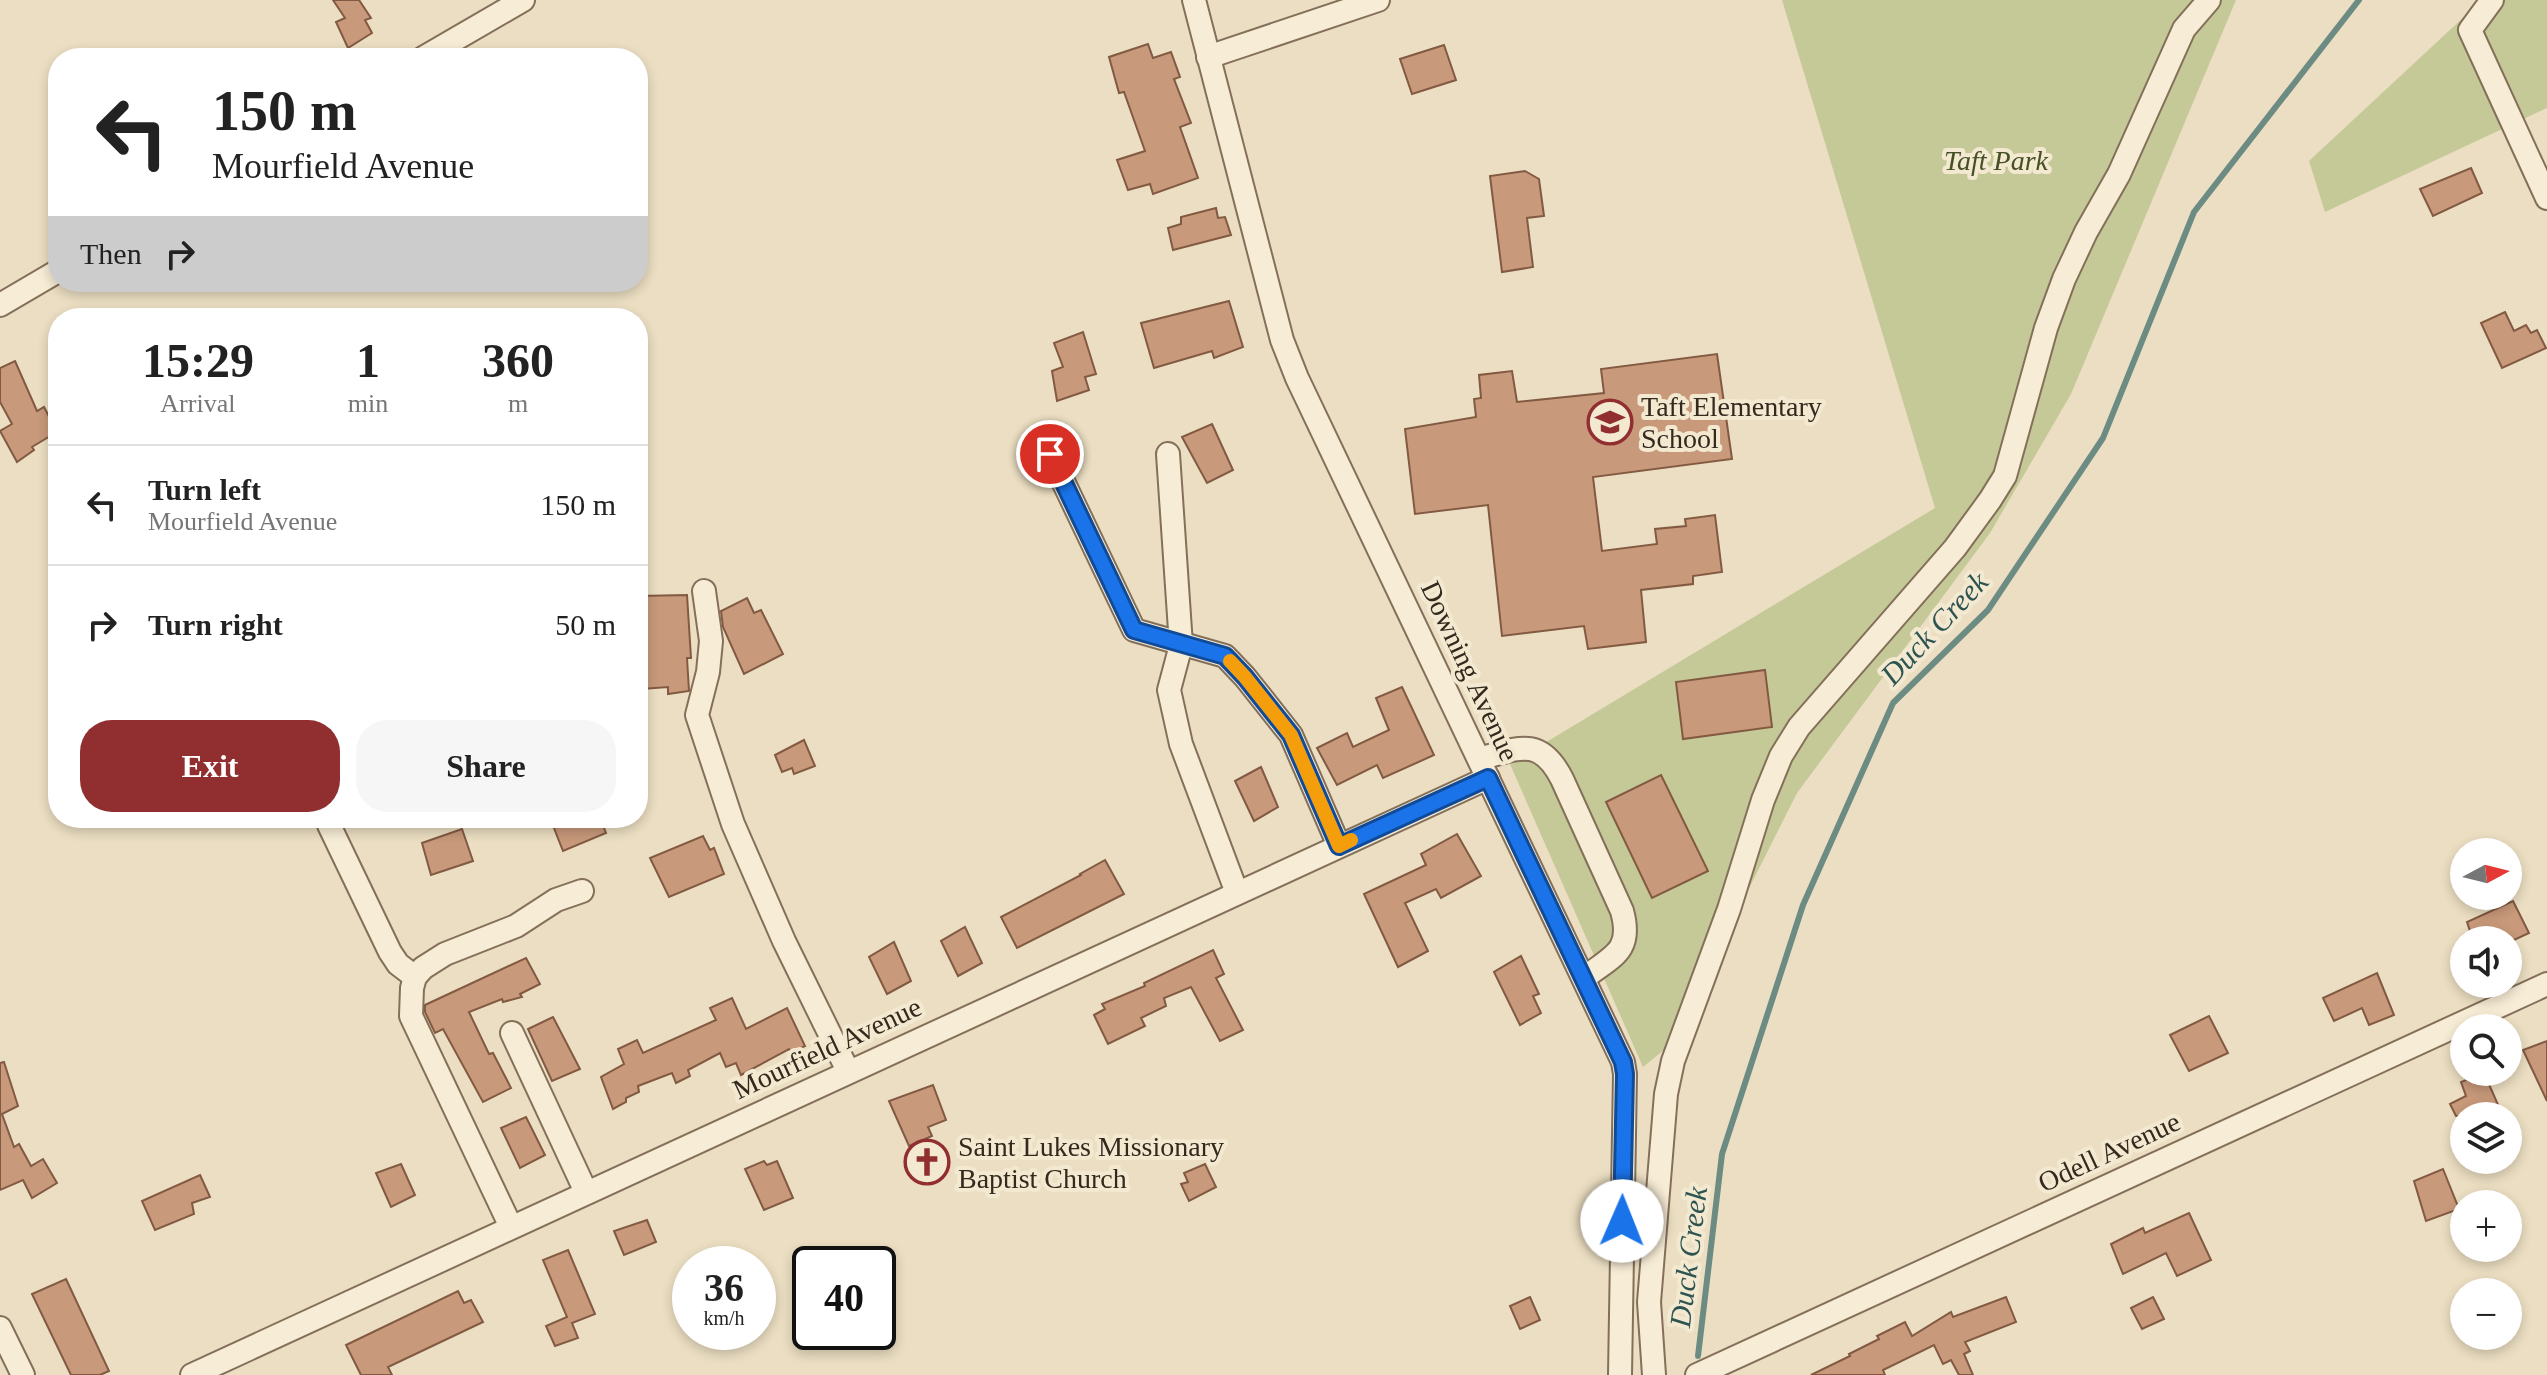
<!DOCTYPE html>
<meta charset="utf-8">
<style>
:root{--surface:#fff;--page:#f6f6f6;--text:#222;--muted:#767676;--line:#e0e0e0;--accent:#902e30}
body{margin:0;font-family:Georgia,serif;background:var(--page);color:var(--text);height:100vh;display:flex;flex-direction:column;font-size:30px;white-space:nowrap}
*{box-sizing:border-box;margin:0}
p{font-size:26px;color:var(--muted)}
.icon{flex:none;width:44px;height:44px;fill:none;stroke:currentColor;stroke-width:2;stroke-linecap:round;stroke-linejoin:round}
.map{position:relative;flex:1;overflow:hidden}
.panel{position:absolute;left:48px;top:308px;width:600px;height:520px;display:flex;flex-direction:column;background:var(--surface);border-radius:32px;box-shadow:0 4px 12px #0003}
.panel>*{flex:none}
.top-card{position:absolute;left:48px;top:48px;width:600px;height:244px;border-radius:32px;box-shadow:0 4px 12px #0003;background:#fff;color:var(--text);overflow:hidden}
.needle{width:52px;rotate:83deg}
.buttons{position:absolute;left:2450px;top:838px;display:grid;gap:16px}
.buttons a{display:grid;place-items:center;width:72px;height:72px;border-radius:50%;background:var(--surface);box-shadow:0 4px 12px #0003;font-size:40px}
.speed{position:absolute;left:672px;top:1246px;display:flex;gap:16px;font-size:40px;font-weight:700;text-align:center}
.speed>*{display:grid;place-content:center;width:104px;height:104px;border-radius:50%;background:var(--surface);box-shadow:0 4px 12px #0003;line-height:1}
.speed small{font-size:20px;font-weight:400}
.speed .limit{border:4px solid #111;border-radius:12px;background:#fff;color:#111}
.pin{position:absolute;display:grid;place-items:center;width:68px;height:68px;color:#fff;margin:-34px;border:4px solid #fff;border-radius:50%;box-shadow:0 2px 8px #0007}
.me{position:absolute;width:88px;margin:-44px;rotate:1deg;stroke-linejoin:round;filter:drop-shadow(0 0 6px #0008)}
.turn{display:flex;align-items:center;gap:28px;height:168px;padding:0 32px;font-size:36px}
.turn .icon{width:104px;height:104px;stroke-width:2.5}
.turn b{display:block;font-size:56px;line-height:68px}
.then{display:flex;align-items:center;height:76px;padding:0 32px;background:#0003;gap:16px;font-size:30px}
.eta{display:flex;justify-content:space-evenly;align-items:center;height:136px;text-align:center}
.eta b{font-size:48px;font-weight:700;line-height:56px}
.primary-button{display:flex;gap:16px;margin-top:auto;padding:16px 32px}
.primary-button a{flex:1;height:92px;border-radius:32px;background:var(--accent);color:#fff;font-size:32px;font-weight:700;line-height:92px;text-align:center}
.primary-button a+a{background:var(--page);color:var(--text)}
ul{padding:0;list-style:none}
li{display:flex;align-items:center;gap:24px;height:120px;padding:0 32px;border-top:2px solid var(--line)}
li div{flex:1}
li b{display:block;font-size:30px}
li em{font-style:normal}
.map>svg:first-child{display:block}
.green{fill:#c4c997}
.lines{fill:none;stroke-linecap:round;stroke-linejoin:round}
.stream{stroke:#6c8c83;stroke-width:6}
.building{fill:#c8997a;stroke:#825a42;stroke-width:2}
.minor-casing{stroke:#84705a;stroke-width:26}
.minor{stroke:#f7ecd5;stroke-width:22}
.route-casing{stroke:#114b97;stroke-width:20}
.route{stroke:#1a73e8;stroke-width:14}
.slow{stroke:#f59e0b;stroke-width:14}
.labels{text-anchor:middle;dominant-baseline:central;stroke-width:8;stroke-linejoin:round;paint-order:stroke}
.park-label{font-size:28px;font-style:italic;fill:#465025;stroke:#f3e9d1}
.poi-label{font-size:28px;fill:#35291e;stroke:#f3e9d1;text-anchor:start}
.street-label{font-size:28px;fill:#35291e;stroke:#f3e9d1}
.water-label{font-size:30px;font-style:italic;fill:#2e5451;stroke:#f3e9d1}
</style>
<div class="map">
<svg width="2547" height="1375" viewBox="0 0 2547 1375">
<rect width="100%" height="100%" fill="#ebdec2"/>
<!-- green -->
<g class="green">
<path d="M1782 0H2236L2071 394 1990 533 1797 793 1670 1045 1643 1067 1510 764 1935 508Z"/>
<path d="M2476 0H2547V108L2325 212 2309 161 2466 15Z"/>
</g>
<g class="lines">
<!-- stream -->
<path class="stream" d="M1698 1356 1722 1154 1803 905 1893 703 1988 610 2103 438 2194 212 2359 0"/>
</g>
<!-- building -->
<g class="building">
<path d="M333 0H359L371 18 365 20 372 33 348 48 336 22 345 18Z"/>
<path d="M1148 44 1153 58 1171 52 1180 77 1174 79 1191 123 1180 127 1198 178 1153 194 1150 184 1128 190 1117 160 1145 151 1124 92 1119 93 1109 57Z"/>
<path d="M1444 45 1456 80 1412 94 1400 59Z"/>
<path d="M2471 168 2482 193 2433 216 2420 189Z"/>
<path d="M1525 171 1539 179 1544 216 1527 218 1533 267 1502 272 1490 176Z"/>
<path d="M1216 208 1218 218 1225 217 1231 235 1173 250 1168 228 1181 224V217Z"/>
<path d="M1229 301 1243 347 1214 358 1212 351 1154 368 1141 323Z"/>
<path d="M2505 312 2514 331 2526 325 2531 333 2537 330 2546 348 2502 368 2481 323Z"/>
<path d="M1083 332 1096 374 1085 377 1089 390 1057 401 1052 371 1063 367 1054 343Z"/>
<path d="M1717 354 1732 459 1593 477 1602 551 1657 544 1655 529 1686 526 1685 519 1715 515 1722 572 1693 576V584L1641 590 1646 642 1588 649 1584 626 1502 636 1488 505 1415 514 1405 429 1476 417 1474 399 1481 398 1479 375 1512 371 1517 402 1604 393 1601 369Z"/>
<path d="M15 361 37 411 44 407 57 432 32 447 34 450 17 462 0 431 12 424 0 402V368Z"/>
<path d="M1212 424 1233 470 1207 483 1182 437Z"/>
<path d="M687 595 691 658H687L689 691 668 694V687L642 689 638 596Z"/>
<path d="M747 598 754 613 761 610 783 654 744 674 723 627 721 611Z"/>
<path d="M1765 670 1772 727 1683 739 1676 682Z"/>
<path d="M1402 687 1434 755 1383 778 1377 765 1337 785 1317 748 1347 733 1353 747 1389 730 1376 698Z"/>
<path d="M804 740 815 766 794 774 792 768 782 772 775 755Z"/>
<path d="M1261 767 1278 807 1254 821 1235 781Z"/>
<path d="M1661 775 1708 871 1652 898 1606 802Z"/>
<path d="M550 818H600L606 833 563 851Z"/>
<path d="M462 829 473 861 431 875 422 843Z"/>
<path d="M1457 834 1481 876 1441 898 1436 889 1405 903 1428 951 1398 967 1364 894 1426 865 1421 854Z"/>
<path d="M703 836 710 850 714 848 724 874 669 897 650 858Z"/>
<path d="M1105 860 1124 894 1017 948 1001 917 1081 875 1080 874Z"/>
<path d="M2513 901 2529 933 2514 940H2473L2467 922Z"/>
<path d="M965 927 982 963 958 976 941 941Z"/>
<path d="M894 942 911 981 887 994 869 957Z"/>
<path d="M1213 950 1224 974 1216 978 1243 1030 1220 1041 1191 987 1164 998 1166 1006 1141 1018 1145 1026 1108 1044 1094 1015 1105 1009 1102 1004 1145 986 1144 983Z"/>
<path d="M1521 956 1539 994 1533 996 1541 1013 1520 1025 1494 972Z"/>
<path d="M526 958 540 984 520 994 522 997 503 1002 502 999 469 1012 489 1054 493 1053 511 1088 483 1102 443 1029 435 1033 425 1012V1005Z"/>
<path d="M2377 973 2394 1015 2369 1025 2362 1008 2334 1021 2323 998Z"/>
<path d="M732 998 746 1029 787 1008 805 1046 791 1053 789 1049 741 1075 736 1063 726 1067 720 1053 688 1070 690 1076 676 1083 672 1073 638 1086 639 1092 626 1098V1102L613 1109 601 1077 624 1064 618 1049 637 1040 643 1053 716 1020 710 1008Z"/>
<path d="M2209 1016 2228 1053 2189 1071 2170 1035Z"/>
<path d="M553 1017 580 1069 552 1081 528 1029Z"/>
<path d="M2547 1041V1101L2523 1050Z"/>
<path d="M4 1062 18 1106 2 1114 14 1147 19 1144 31 1166 43 1159 57 1183 32 1198 23 1180 0 1190V1063Z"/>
<path d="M2484 1073 2503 1116H2456L2450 1104 2466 1096 2461 1082Z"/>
<path d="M933 1085 946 1120 928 1127 932 1136 909 1146 889 1101Z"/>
<path d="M526 1117 545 1155 520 1168 501 1128Z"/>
<path d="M764 1161 767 1165 777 1161 793 1198 764 1210 745 1169Z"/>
<path d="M401 1164 415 1195 391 1207 376 1173Z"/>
<path d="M1205 1164 1216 1187 1189 1201 1181 1184 1188 1182 1184 1173Z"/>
<path d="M2443 1169 2459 1209 2426 1221 2414 1181Z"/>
<path d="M200 1175 210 1197 192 1203 194 1214 155 1230 142 1201Z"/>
<path d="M2189 1213 2211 1260 2177 1276 2166 1253 2123 1274 2111 1244 2143 1228 2145 1233Z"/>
<path d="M647 1220 656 1242 624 1255 614 1231Z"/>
<path d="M568 1250 595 1314 572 1323 578 1338 555 1346 546 1326 567 1317 543 1260Z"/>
<path d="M66 1279 109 1371 100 1375H71L32 1294Z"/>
<path d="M458 1291 464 1303 471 1300 483 1322 388 1367 392 1375H361L346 1345Z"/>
<path d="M1530 1297 1540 1320 1520 1329 1510 1306Z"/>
<path d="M2006 1297 2016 1322 1965 1342 1970 1351 1964 1354 1973 1375H1959L1951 1360 1943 1364 1934 1345 1883 1370 1885 1375H1811L1850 1356 1849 1354 1879 1339 1877 1336 1905 1322 1912 1336 1951 1312 1953 1317Z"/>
<path d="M2153 1297 2164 1319 2142 1329 2131 1308Z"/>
</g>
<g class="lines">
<!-- minor casing -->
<g class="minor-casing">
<g id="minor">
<path d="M1194 0 1282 340 1297 378 1623 1062 1625 1074 1620 1375"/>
<path d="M2492 0 2470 30 2547 198"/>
<path d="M1208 57 1378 0"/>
<path d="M423 58 523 0"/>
<path d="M0 305 58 271"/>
<path d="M1050 454 1134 630 1225 656 1245 677 1291 735 1339 846"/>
<path d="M1168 454 1181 645 1169 690 1181 744 1237 893"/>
<path d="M704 591 711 641 708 672 697 715 733 824 784 941 848 1071"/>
<path d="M1479 759C1519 748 1540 736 1562 779L1622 911C1633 951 1613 956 1584 978"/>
<path d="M329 825 390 952 398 964 415 977"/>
<path d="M512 1033 586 1192"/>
<path d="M511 1227 411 1016 412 988 415 977 423 968 445 954 516 926 556 900 582 891"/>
<path d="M0 1328 23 1375"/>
<path d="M192 1375 1488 778"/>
<path d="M1654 1375 1649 1302 1666 1094 1673 1061 1729 909 1763 800 1781 756 1799 727 1955 548 1990 500 2005 476 2046 328 2064 279 2086 232 2119 174 2184 29 2209 0"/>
<path d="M1697 1375 2547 984"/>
</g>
</g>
<!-- minor -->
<use href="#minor" class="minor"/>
</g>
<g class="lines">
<!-- route casing -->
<g class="route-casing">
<path id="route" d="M1050 454 1134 630 1225 656 1245 677 1291 735 1339 846 1488 778 1623 1062 1625 1074 1622 1221"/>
</g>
<!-- route -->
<use href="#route" class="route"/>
<!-- slow -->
<path class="slow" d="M1230 661 1245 677 1291 735 1339 846 1351 840"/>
</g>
<!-- icons -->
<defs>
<g id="school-ring" transform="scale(2.3)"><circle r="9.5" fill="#f3e9d1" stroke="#902e30" stroke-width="1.5"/><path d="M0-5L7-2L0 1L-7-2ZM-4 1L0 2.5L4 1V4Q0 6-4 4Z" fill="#902e30"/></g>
<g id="church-ring" transform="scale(2.3)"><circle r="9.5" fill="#f3e9d1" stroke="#902e30" stroke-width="1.5"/><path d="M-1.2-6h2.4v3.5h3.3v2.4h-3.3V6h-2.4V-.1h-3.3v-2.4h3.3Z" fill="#902e30"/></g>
</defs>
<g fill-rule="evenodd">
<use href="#school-ring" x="1610" y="422"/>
<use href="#church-ring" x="927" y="1162"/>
</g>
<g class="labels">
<!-- park labels -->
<g class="park-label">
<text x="1996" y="160">Taft Park</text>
</g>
<!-- poi labels -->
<g class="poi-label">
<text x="1641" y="406">Taft Elementary<tspan x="1641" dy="32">School</tspan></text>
<text x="958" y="1146">Saint Lukes Missionary<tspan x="958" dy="32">Baptist Church</tspan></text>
</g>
<!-- street labels -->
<g class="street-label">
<text transform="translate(1470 671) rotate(65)">Downing Avenue</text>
<text transform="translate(827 1048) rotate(-25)">Mourfield Avenue</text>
<text transform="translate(2109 1152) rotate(-25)">Odell Avenue</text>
</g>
<!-- water labels -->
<g class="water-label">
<text transform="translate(1934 628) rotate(-47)">Duck Creek</text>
<text transform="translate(1688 1257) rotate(-83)">Duck Creek</text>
</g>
</g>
</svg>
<div class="buttons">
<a><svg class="needle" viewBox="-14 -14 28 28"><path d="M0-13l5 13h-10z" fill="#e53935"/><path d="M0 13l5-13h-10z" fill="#767676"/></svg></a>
<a><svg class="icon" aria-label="sound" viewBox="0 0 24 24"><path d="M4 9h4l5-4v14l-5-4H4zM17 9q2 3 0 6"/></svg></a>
<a><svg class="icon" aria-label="search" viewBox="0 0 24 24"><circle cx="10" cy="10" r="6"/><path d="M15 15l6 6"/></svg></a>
<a><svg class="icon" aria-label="layers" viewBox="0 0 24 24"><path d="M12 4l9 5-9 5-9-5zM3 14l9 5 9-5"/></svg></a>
<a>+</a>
<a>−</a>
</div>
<div class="speed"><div>36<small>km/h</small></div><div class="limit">40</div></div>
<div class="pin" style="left:1050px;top:454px;background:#d93025"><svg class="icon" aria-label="arrive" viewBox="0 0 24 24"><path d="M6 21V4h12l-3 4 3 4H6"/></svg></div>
<svg class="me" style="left:1622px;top:1221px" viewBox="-20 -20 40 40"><circle r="19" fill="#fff"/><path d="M0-13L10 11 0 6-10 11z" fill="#1a73e8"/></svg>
<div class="top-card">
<div class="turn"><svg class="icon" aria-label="left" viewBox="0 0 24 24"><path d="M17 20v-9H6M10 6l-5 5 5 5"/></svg><div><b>150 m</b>Mourfield Avenue</div></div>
<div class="then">Then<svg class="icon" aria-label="right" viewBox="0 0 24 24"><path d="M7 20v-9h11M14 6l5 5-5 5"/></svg></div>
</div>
<section class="panel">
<div class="eta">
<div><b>15:29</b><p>Arrival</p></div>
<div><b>1</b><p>min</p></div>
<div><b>360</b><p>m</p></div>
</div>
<ul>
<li><svg class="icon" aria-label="left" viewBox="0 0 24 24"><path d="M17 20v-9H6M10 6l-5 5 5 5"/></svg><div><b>Turn left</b><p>Mourfield Avenue</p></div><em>150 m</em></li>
<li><svg class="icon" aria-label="right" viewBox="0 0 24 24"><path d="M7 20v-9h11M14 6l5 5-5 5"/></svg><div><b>Turn right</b></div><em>50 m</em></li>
</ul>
<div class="primary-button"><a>Exit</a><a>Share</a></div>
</section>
</div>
